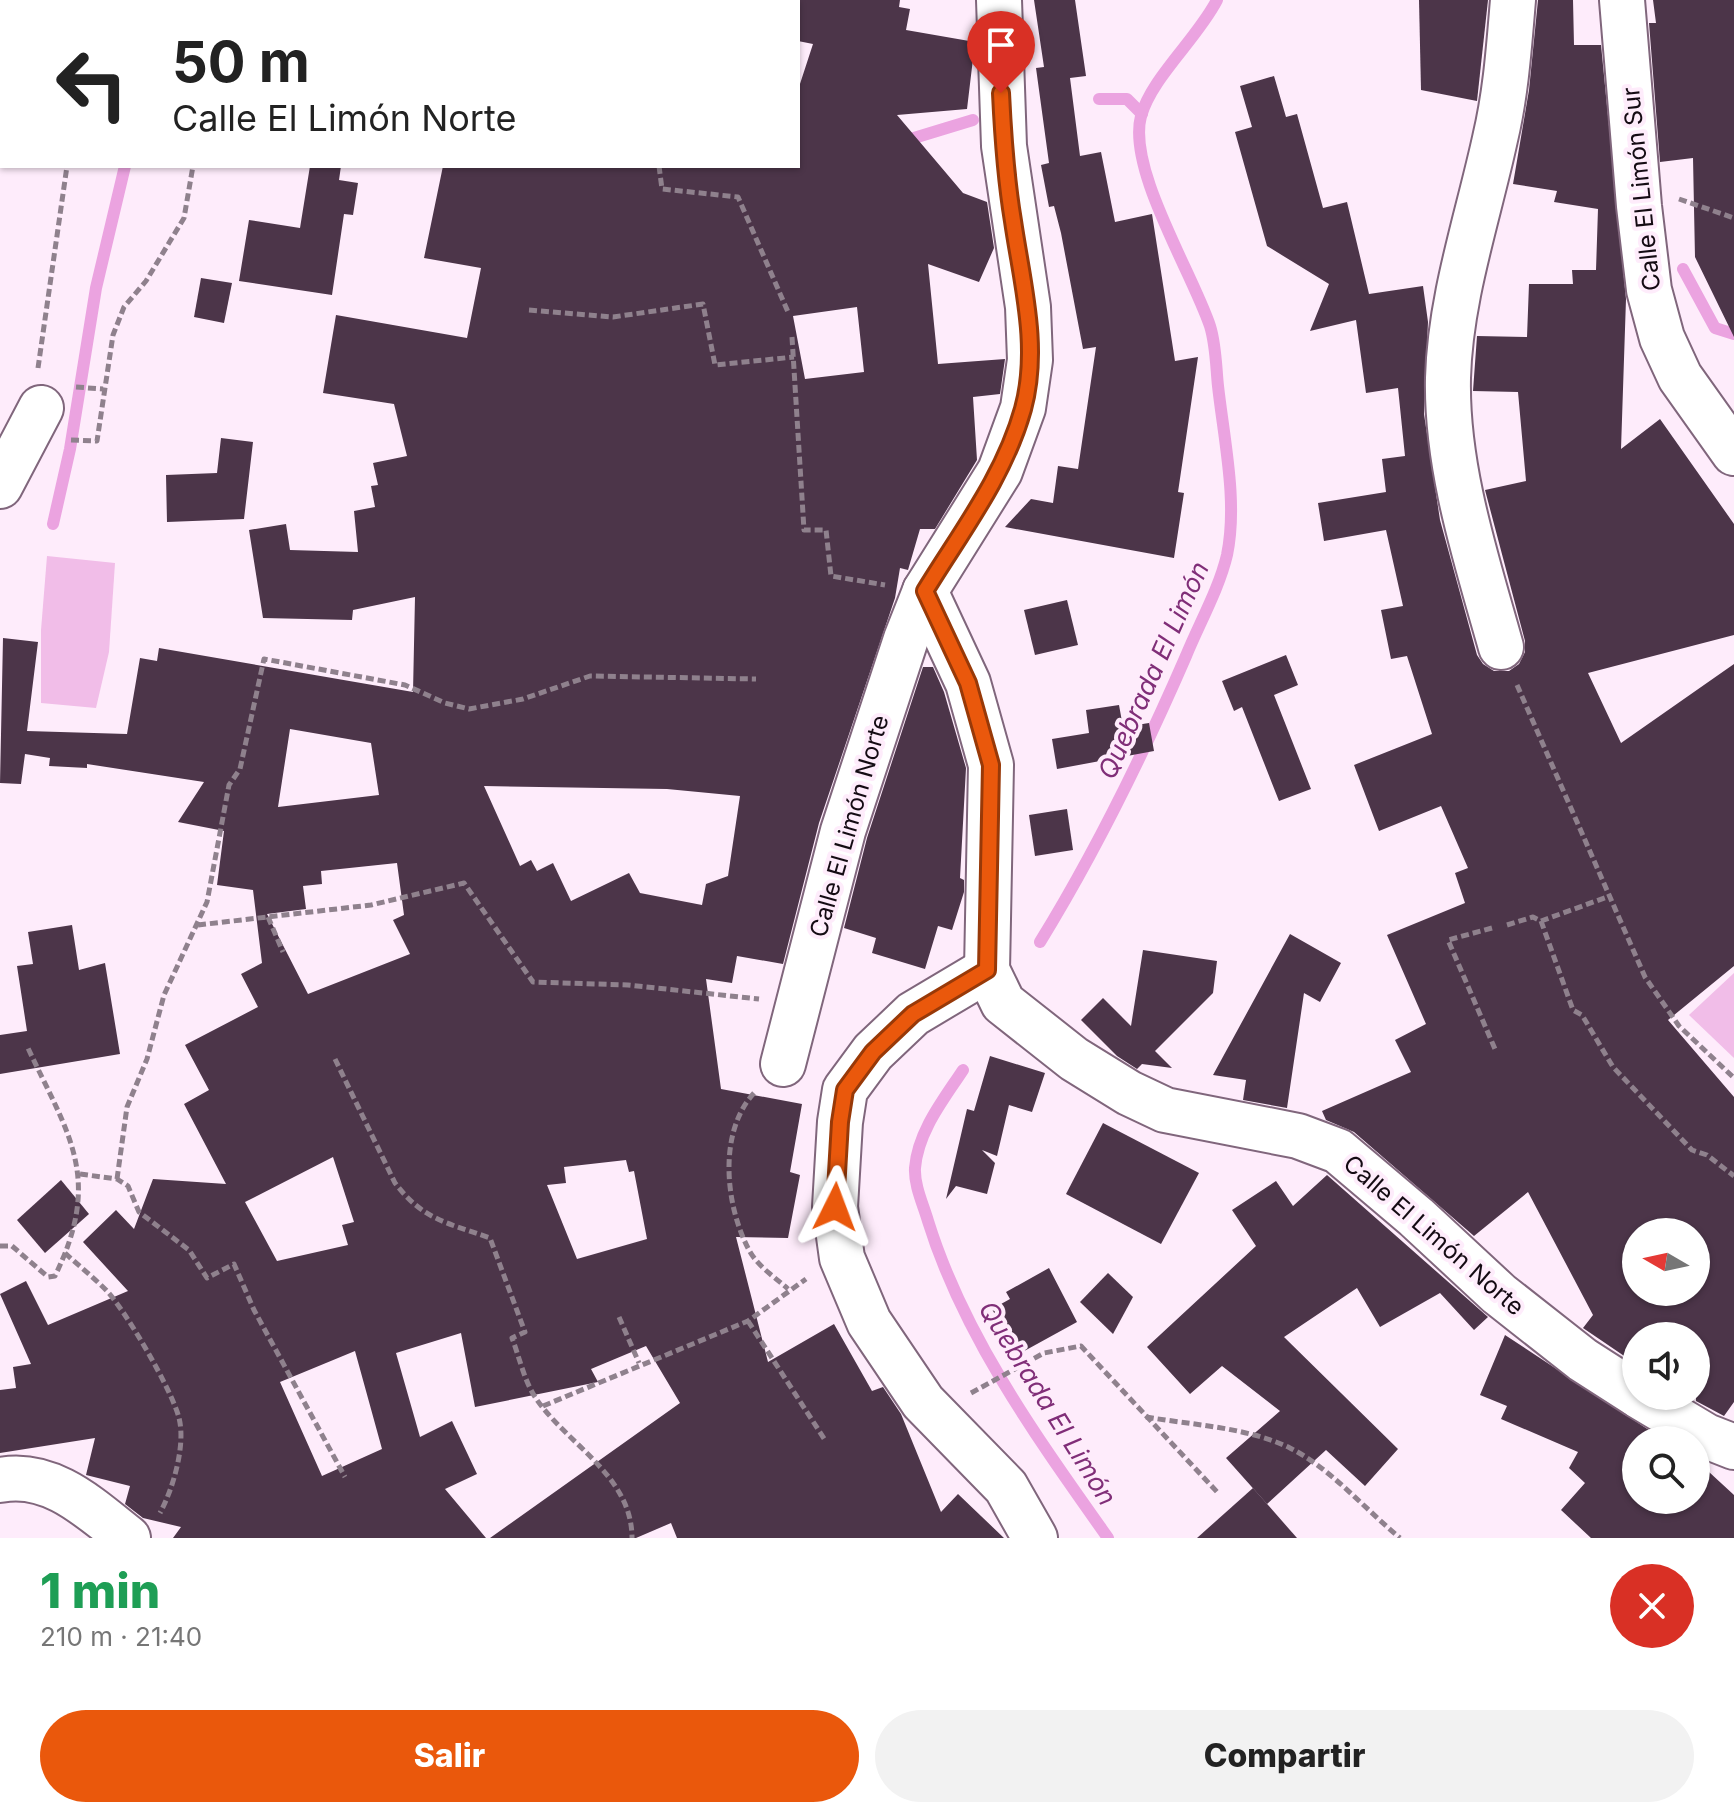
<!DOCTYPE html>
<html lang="es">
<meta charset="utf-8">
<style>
:root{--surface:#fff;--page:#f2f2f2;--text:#222;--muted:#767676;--accent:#ea580c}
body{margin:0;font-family:Inter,sans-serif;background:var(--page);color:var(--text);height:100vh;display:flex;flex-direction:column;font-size:30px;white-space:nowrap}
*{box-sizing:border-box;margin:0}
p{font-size:26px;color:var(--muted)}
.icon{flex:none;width:44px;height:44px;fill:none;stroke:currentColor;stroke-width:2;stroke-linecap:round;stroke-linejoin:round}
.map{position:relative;height:1538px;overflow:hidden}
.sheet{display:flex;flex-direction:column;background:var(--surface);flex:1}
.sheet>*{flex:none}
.hud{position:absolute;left:0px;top:0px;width:800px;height:168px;box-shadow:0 2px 6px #0004;background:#fff;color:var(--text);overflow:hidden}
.needle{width:52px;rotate:279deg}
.controls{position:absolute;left:1622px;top:1218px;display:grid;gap:16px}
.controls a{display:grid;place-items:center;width:88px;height:88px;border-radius:50%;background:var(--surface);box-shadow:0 2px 6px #0004;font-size:40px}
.pin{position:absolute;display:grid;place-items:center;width:68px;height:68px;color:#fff;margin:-82px -34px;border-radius:50% 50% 50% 0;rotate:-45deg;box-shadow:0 0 8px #0007}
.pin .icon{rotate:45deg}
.me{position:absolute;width:88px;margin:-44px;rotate:3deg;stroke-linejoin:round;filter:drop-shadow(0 0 6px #0008)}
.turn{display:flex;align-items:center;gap:28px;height:168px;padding:0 40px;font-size:36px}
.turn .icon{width:104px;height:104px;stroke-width:2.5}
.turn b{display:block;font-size:56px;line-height:68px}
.round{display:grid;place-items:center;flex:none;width:84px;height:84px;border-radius:42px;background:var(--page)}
.head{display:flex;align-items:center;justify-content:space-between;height:136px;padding:0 40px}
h1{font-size:48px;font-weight:800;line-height:60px;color:#1e9e55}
.primary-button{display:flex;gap:16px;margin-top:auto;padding:16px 40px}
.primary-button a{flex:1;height:92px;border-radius:48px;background:var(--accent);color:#fff;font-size:32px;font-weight:800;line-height:92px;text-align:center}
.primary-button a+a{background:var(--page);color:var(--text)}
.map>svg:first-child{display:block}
.green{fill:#f1bde8}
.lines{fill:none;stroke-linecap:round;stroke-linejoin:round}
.stream{stroke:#eba3e0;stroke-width:12}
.building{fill:#4c3549;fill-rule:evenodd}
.minor-casing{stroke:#80667c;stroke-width:48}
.path{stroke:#8f818d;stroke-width:5;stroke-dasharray:8 4;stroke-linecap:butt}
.minor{stroke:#fff;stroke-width:44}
.route-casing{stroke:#983908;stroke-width:20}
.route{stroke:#ea580c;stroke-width:14}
.labels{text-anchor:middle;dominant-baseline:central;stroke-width:8;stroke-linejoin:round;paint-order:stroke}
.street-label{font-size:24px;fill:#140b13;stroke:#feecfb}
.water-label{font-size:26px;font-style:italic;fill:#802e78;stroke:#feecfb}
</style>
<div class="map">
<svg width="1734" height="1538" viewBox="0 0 1734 1538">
<rect width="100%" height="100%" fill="#feecfb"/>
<!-- green -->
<g class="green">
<path d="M47 556 115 563 109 652 96 708 41 703V630Z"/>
<path d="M1734 973V1058L1689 1015Z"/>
</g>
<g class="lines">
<!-- stream -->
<g class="stream">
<path d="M174 2 175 0"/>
<path d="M1099 99H1127L1142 114"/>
<path d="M904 141 973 120"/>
<path d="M1683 269 1715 328 1734 334"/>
<path d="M53 524 70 449 96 288 125 166"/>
<path d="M1040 942C1096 851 1143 755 1186 656 1199 624 1219 589 1227 555 1238 502 1224 440 1218 386 1216 367 1216 345 1210 326 1192 272 1127 169 1141 116 1152 77 1197 39 1217 0"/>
<path d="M963 1070C944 1099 918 1131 915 1168 914 1185 923 1204 928 1221 964 1337 1038 1439 1108 1538"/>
</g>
</g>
<!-- building -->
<g class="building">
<path d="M798 0H900L899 7 910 9 906 30 975 42 967 109 897 115 963 193 987 202 994 248 979 282 928 264 938 364 1005 359 1000 394 973 397 977 460 935 529H920L908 570 900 568 895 598 819 823 783 964 737 956 732 983 706 979 721 1089 802 1104 790 1172 800 1175 788 1238 736 1237 768 1362 834 1324 872 1391 883 1387 901 1414 941 1512 958 1494 1004 1538H677L671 1523 636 1538H490L680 1403 646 1346 591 1369 598 1382 475 1407 461 1333 396 1353 420 1437 452 1421 477 1474 445 1489 486 1538H173L181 1527 143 1518 125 1504 130 1486 86 1475 95 1438 0 1453V1390L16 1388 13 1367 31 1364 0 1294 26 1281 48 1325 128 1291 83 1242 116 1210 134 1229 153 1179 226 1184 184 1104 209 1090 185 1045 258 1007 241 974 262 963 253 890 217 885 224 831 178 822 204 782 87 764V768L49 766 50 758 25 754 21 784 0 783 3 638 38 642 27 731 127 734 140 658 157 661 159 648 413 692 415 597 353 610 352 620 263 618 249 530 286 524 290 550 358 552 354 511 375 507 371 486 378 485 373 463 407 456 394 404 323 393 336 315 467 338 481 268 424 258 443 166H798V90L813 44 798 41ZM857 307 864 372 805 379 793 316ZM290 729 371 743 379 795 278 807ZM484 786 667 789 740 796 728 876 706 884 702 905 640 893 629 873 571 901 553 863 537 871 531 860 520 866ZM397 863 404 915 393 920 410 954 308 994 267 914 306 909 303 886 322 884 321 871ZM333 1157 354 1222 342 1225 348 1245 277 1261 245 1202ZM626 1160 629 1172 634 1171 647 1239 577 1259 547 1185 566 1183 564 1167ZM355 1351 382 1449 322 1476 280 1382Z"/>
<path d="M1034 0H1075L1086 76 1070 78 1080 156 1101 152 1115 222 1152 214 1175 361 1198 357 1178 492 1184 493 1174 558 1005 527 1031 499 1053 503 1058 466 1078 469 1096 347 1083 349 1061 233 1054 206 1049 207 1041 165 1049 163 1036 68 1044 67Z"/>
<path d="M1419 0H1488L1477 101 1421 90Z"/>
<path d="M1538 0H1573L1574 45H1601L1626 299 1621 449 1660 419 1734 524V635L1588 673 1621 743 1734 664V966L1668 1020 1734 1097V1402L1724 1416 1696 1401V1336H1636V1364L1583 1328 1593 1315 1528 1192 1474 1236 1354 1132 1326 1120 1322 1111 1411 1072 1395 1040 1426 1024 1387 935 1465 903 1455 873 1468 868 1441 806 1379 831 1354 765 1432 734 1407 656 1391 659 1381 610 1403 606 1386 530 1324 541 1318 503 1386 492 1382 459 1405 456 1398 388 1366 393 1356 320 1310 331 1329 284 1267 246 1235 132 1252 127 1240 86 1274 76 1286 117 1297 114 1323 208 1347 202 1369 294 1423 286 1428 322 1424 414 1440 520 1477 655 1483 664 1494 671H1509L1519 664 1525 652V641L1485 490 1526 481 1518 392 1473 391 1477 336 1527 337 1529 284H1573L1572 270H1596L1598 209 1554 202 1557 191 1513 184 1529 90ZM1636 1232H1696V1292H1636Z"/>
<path d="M1653 0H1734V337L1695 257 1693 158 1660 162 1649 23H1656Z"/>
<path d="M310 166H341L339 180 358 183 353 215 344 214 332 295 239 281 249 220 300 228Z"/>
<path d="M201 278 232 283 224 323 194 317Z"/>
<path d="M221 438 253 442 244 519 167 522 166 475 217 473Z"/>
<path d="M1067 600 1078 645 1035 655 1024 610Z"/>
<path d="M1286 655 1298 685 1274 695 1311 789 1279 801 1242 707 1234 711 1222 681Z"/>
<path d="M923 667H933L944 692 966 768 960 878 964 880V892L952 930 938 926 925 969 872 953 876 938 844 928 867 838Z"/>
<path d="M1119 705 1123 727 1149 723 1154 751 1057 769 1052 739 1089 733 1086 710Z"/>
<path d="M1067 809 1073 850 1035 856 1029 815Z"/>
<path d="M72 925 79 970 105 963 120 1054 0 1074V1035L27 1031 17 966 33 964 28 932Z"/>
<path d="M1290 934 1341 963 1320 1002 1304 993 1287 1108 1243 1100 1246 1080 1213 1075Z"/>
<path d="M1143 950 1217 961 1213 993 1155 1051 1172 1068 1142 1064 1137 1069 1117 1056 1081 1020 1103 998 1131 1026Z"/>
<path d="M990 1056 1045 1073 1032 1112 1009 1105 997 1156 982 1150 995 1163 987 1194 956 1186 946 1199 967 1109 974 1111Z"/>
<path d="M1103 1123 1199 1173 1161 1244 1066 1194Z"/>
<path d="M1327 1175 1488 1317 1474 1330 1440 1293 1380 1327 1357 1288 1284 1337 1398 1449 1365 1486 1326 1450 1267 1504 1226 1458 1280 1411 1222 1366 1190 1394 1147 1347 1256 1246 1232 1210 1276 1181 1293 1206Z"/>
<path d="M61 1180 89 1214 45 1253 17 1220Z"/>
<path d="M1049 1268 1077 1322 1017 1355 992 1309 1010 1299 1006 1292Z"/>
<path d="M1108 1273 1133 1297 1113 1334 1080 1302Z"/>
<path d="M1505 1335 1664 1440H1636V1500H1696V1460L1734 1495V1538H1591L1561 1510 1585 1483 1569 1468 1578 1452 1501 1419 1507 1406 1480 1395Z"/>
<path d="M1253 1488 1297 1538H1197Z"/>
</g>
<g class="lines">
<!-- minor casing -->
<g class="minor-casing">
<g id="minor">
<path d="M1622 0 1639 206 1649 290 1662 338 1680 377 1734 453"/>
<path d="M0 486 41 408"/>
<path d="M925 591 968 683 991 765 987 970 1003 1003 1074 1059 1129 1093 1165 1110 1298 1136 1338 1151 1416 1217 1499 1294 1583 1360 1636 1394"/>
<path d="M1501 647C1477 561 1446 469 1448 378 1450 298 1478 217 1495 139 1506 93 1509 47 1513 0"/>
<path d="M987 970 913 1014 873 1052 845 1090 840 1122 835 1207 842 1258 869 1322 923 1402 1006 1487 1035 1538"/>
<path d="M783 1064 843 831 906 639 925 591 1000 471 1023 408 1030 360 1028 307 1004 146 999 0"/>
<path d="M1639 1396 1706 1436 1734 1447"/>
<path d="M0 1480C51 1470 91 1509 128 1538"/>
</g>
</g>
<!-- path -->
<g class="path">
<path d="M98 2 99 0"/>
<path d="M227 2V0"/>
<path d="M587 2 588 0"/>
<path d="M659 166 662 189 738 197 788 312"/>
<path d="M1679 199 1734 218"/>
<path d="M529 310 613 317 703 304 715 365 794 357"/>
<path d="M792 337 804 530H826L831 576 885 585"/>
<path d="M38 368 67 166"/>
<path d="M76 387 103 389"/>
<path d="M71 440 97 441 113 335 124 307 146 281 184 218 193 166"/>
<path d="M1517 685 1645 977 1679 1026 1734 1078"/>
<path d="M268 917 283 952"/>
<path d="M1541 921 1573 1010 1582 1015 1613 1067 1692 1150 1707 1155 1734 1176"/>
<path d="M198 925 371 905 464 883 533 982 628 985 759 999"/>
<path d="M1507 925 1533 917 1541 921 1610 896"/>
<path d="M1492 928 1448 940 1495 1049"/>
<path d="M335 1059 395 1183C423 1220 448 1223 490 1238L525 1332 512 1338C519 1356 524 1380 535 1397 566 1444 632 1475 632 1538"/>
<path d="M754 1093C718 1132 725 1205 749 1250 758 1267 775 1277 788 1289"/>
<path d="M80 1174 117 1179 128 1186 139 1212 189 1250 207 1278 234 1264 254 1310 345 1477"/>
<path d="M117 1179 127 1107 147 1059 164 995 207 902 229 785 240 769 264 659 405 685 445 703 469 709 523 699 590 676 756 679"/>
<path d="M0 1246H12L48 1277 55 1276C103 1177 69 1136 27 1046"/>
<path d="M65 1253C78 1265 93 1277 106 1290 126 1311 172 1390 179 1418 186 1445 173 1489 160 1513"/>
<path d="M619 1317 639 1363"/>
<path d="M748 1321 825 1440"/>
<path d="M971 1393 1044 1353 1081 1346 1219 1494"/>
<path d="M543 1406 748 1321 806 1279"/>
<path d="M1146 1417C1192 1425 1247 1427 1290 1448 1330 1468 1365 1509 1400 1538"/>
</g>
<!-- minor -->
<use href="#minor" class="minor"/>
</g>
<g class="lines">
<!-- route casing -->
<g class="route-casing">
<path id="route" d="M835 1207 840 1122 845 1090 873 1052 913 1014 987 970 991 765 968 683 925 591C961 532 1004 477 1023 409 1040 347 1022 283 1013 221 1006 179 1003 136 1001 93"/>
</g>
<!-- route -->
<use href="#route" class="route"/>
</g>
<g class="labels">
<!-- street labels -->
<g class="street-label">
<text transform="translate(1641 189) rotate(-96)">Calle El Limón Sur</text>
<text transform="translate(849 826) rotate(-74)">Calle El Limón Norte</text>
<text transform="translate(1434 1235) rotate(41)">Calle El Limón Norte</text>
</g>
<!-- water labels -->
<g class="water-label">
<text transform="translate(1153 670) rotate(-66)">Quebrada El Limón</text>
<text transform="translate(1048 1403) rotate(58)">Quebrada El Limón</text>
</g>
</g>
</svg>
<div class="controls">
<a><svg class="needle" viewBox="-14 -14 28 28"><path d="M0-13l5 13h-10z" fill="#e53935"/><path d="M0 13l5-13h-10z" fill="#767676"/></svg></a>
<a><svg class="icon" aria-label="sound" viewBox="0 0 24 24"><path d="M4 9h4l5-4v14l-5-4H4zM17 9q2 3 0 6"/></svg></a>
<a><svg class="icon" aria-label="search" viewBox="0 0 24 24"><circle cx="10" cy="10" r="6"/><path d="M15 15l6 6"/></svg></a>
</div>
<div class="pin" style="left:1001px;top:93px;background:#d93025"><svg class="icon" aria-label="arrive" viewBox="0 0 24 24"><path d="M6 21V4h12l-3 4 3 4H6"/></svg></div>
<svg class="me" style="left:835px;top:1207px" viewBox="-20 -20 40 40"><path d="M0-17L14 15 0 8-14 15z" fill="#ea580c" stroke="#fff" stroke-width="4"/></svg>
<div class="hud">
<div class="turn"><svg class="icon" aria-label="left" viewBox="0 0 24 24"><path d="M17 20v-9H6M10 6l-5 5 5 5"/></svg><div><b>50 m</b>Calle El Limón Norte</div></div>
</div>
</div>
<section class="sheet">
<div class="head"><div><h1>1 min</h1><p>210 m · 21:40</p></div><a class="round" style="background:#d93025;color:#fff"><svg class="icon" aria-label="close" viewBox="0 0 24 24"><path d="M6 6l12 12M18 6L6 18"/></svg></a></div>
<div class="primary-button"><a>Salir</a><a>Compartir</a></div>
</section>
